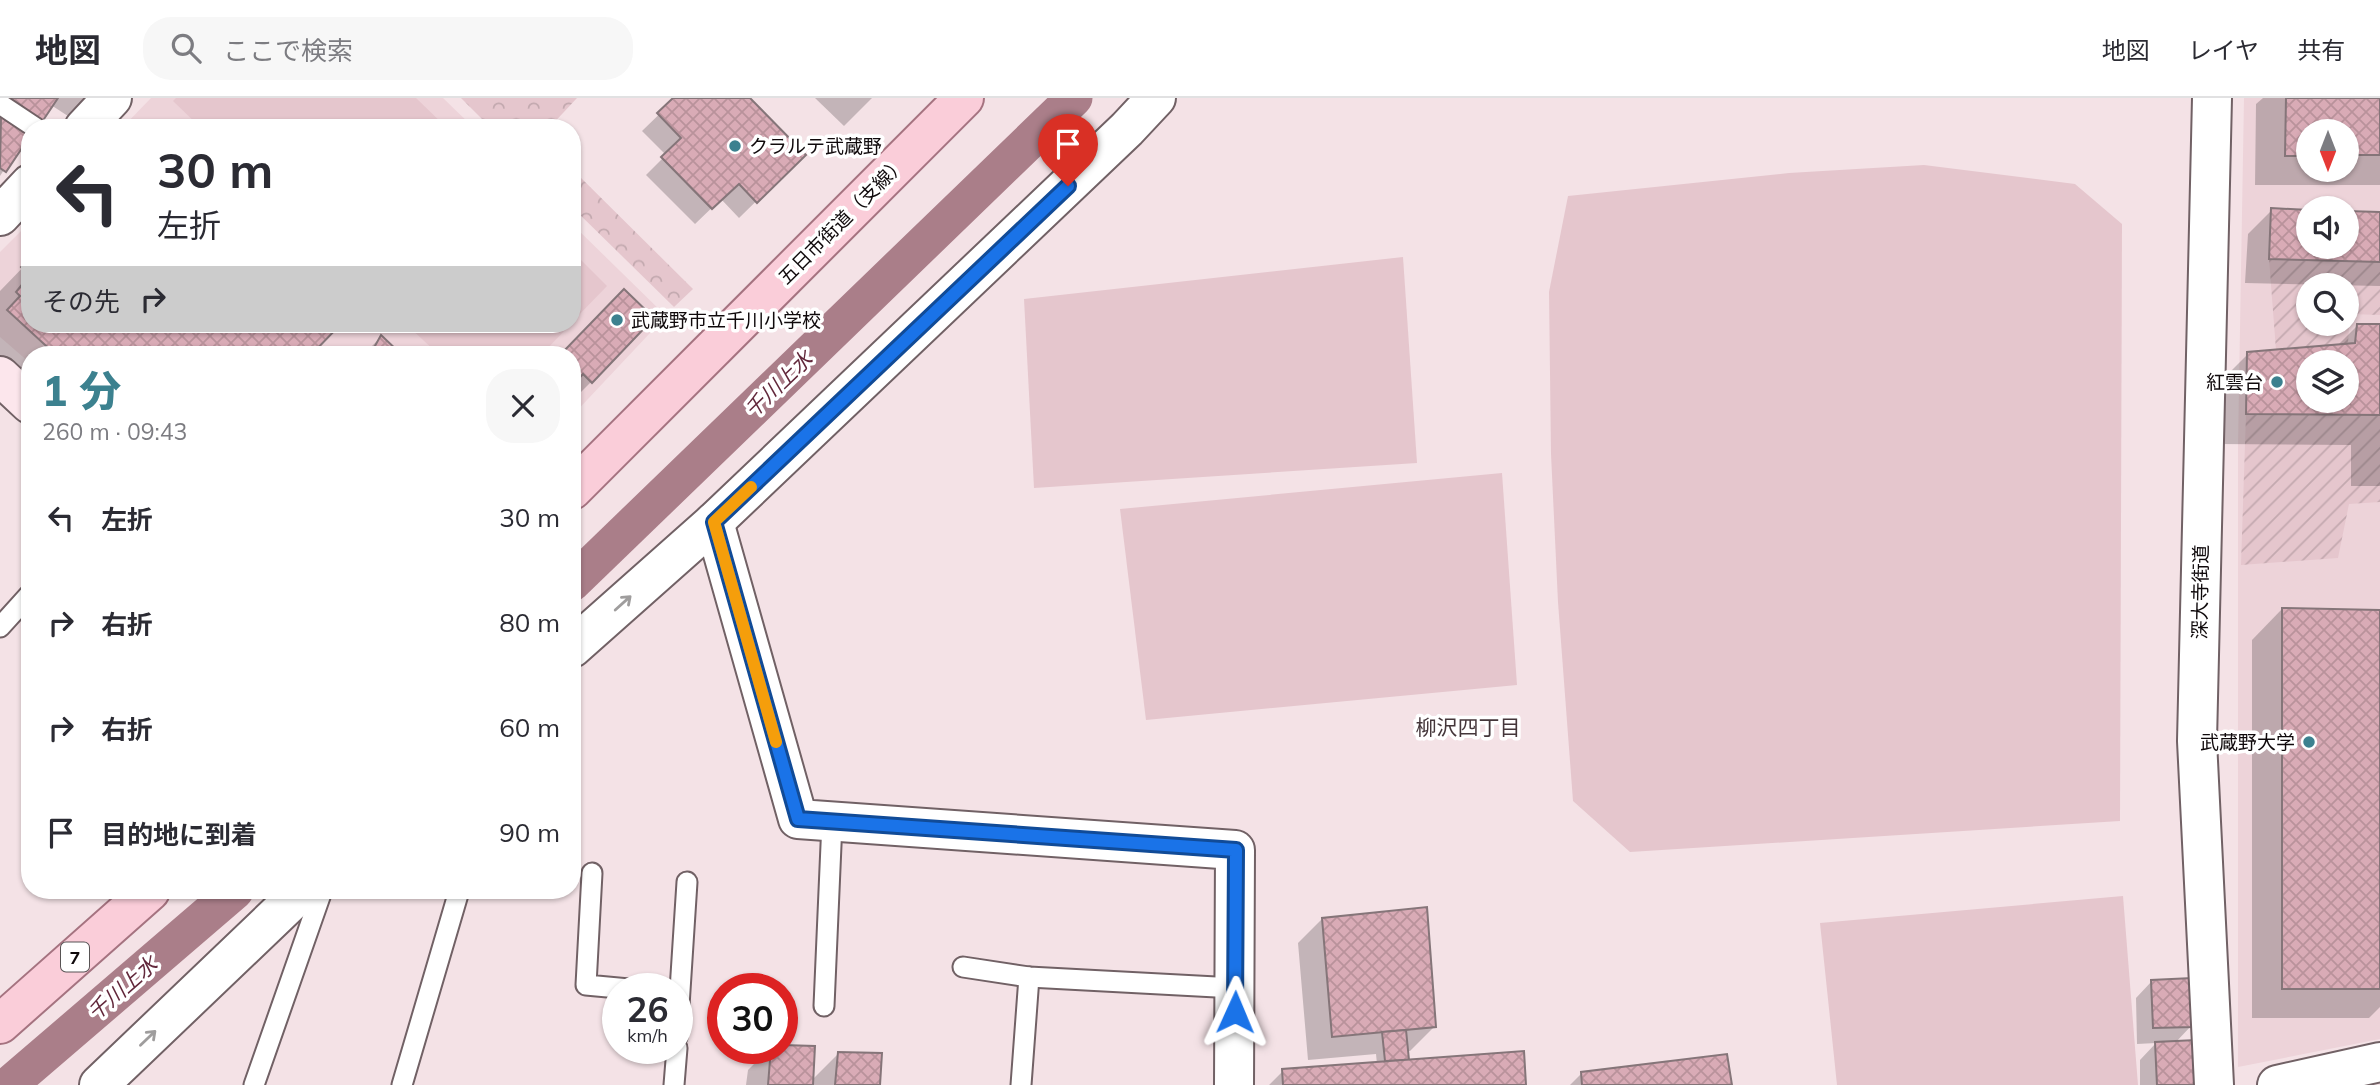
<!DOCTYPE html>
<html lang="ja">
<meta charset="utf-8">
<style>
:root{--surface:#fff;--page:#f7f7f7;--text:#2b2b33;--muted:#7c7c81;--line:#e1e1e2;--accent:#3c818f}
body{margin:0;font-family:Mulish,"Noto Sans JP",sans-serif;background:var(--page);color:var(--text);height:100vh;display:flex;flex-direction:column;font-size:26px;white-space:nowrap}
*{box-sizing:border-box;margin:0}
p{font-size:23px;color:var(--muted)}
.icon{flex:none;width:38px;height:38px;fill:none;stroke:currentColor;stroke-width:2;stroke-linecap:round;stroke-linejoin:round}
.map{position:relative;flex:1;overflow:hidden}
.details{position:absolute;left:21px;top:248px;width:560px;height:553px;display:flex;flex-direction:column;background:var(--surface);border-radius:28px;box-shadow:0 2px 5px #0004}
.details>*{flex:none}
.banner{position:absolute;left:21px;top:21px;width:560px;height:214px;border-radius:28px;box-shadow:0 2px 5px #0004;background:#fff;color:var(--text);overflow:hidden}
.needle{width:46px;rotate:180deg}
.controls{position:absolute;left:2296px;top:21px;display:grid;gap:14px}
.controls a{display:grid;place-items:center;width:63px;height:63px;border-radius:50%;background:var(--surface);box-shadow:0 2px 5px #0004;font-size:35px}
.speed{position:absolute;left:602px;top:875px;display:flex;gap:14px;font-size:35px;font-weight:700;text-align:center}
.speed>*{display:grid;place-content:center;width:91px;height:91px;border-radius:50%;background:var(--surface);box-shadow:0 2px 5px #0004;line-height:1}
.speed small{font-size:18px;font-weight:400}
.speed .limit{border:10px solid #d22;background:#fff;color:#111}
.pin{position:absolute;display:grid;place-items:center;width:60px;height:60px;color:#fff;margin:-72px -30px;border-radius:50% 50% 50% 0;rotate:-45deg;box-shadow:0 0 7px #0007}
.pin .icon{rotate:45deg}
.me{position:absolute;width:77px;margin:-38px;rotate:1deg;stroke-linejoin:round;filter:drop-shadow(0 0 5px #0008)}
.turn{display:flex;align-items:center;gap:24px;height:147px;padding:0 21px;font-size:32px}
.turn .icon{width:91px;height:91px;stroke-width:2.5}
.turn b{display:block;font-size:49px;line-height:60px}
.then{display:flex;align-items:center;height:66px;padding:0 21px;background:#0003;gap:14px;font-size:26px}
.round{display:grid;place-items:center;flex:none;width:74px;height:74px;border-radius:28px;background:var(--page)}
.headline{display:flex;align-items:center;justify-content:space-between;height:119px;padding:0 21px}
h1{font-size:42px;font-weight:800;line-height:52px;color:var(--accent)}
ul{padding:0;list-style:none}
li{display:flex;align-items:center;gap:21px;height:105px;padding:0 21px}
li div{flex:1}
li b{display:block;font-size:26px}
li em{font-style:normal}
header{display:flex;align-items:center;gap:42px;box-sizing:border-box;height:98px;padding:0 35px;background:var(--surface);border-bottom:2px solid var(--line)}
header strong{font-size:33px}
nav{display:flex;gap:38px;margin-inline-start:auto;font-size:24px}
.search{width:490px;height:63px;background:var(--page);display:flex;align-items:center;gap:18px;box-sizing:border-box;padding:0 24px;border-radius:28px;color:var(--muted);font-size:26px}
.map>svg:first-child{display:block}
.built{fill:#edd3d9;fill-rule:evenodd}
.grass{fill:#e5c6cd}
.park{fill:url(#park-crowns)}
.garden{fill:url(#garden-furrows);fill-rule:evenodd}
.shadow{fill:#0003;fill-rule:evenodd}
.lines{fill:none;stroke-linecap:round;stroke-linejoin:round}
.canal{stroke:#aa7e89;stroke-width:37}
.building{fill:url(#building-cross-hatch);stroke:#857579;stroke-width:2;fill-rule:evenodd}
.lane-casing{stroke:#716165;stroke-width:23}
.street-casing{stroke:#716165;stroke-width:42}
.secondary-casing{stroke:#716165;stroke-width:42}
.primary-casing{stroke:#a57380;stroke-width:42}
.lane{stroke:#fff;stroke-width:19}
.street{stroke:#fff;stroke-width:38}
.secondary{stroke:#fce6ec;stroke-width:38}
.primary{stroke:#facdd9;stroke-width:38}
.oneway{stroke:#9f9d9d}
.route-casing{stroke:#114b97;stroke-width:18}
.route{stroke:#1a73e8;stroke-width:12}
.slow{stroke:#f59e0b;stroke-width:12}
.poi-dot{fill:#3c818f;stroke:#fff;stroke-width:2.5}
.labels{text-anchor:middle;dominant-baseline:central;stroke-width:7;stroke-linejoin:round;paint-order:stroke}
.shield{fill:#fff;stroke:#575354;stroke-width:2}
.shield-label{font-size:18px;font-weight:bold;fill:#0f090b}
.poi-label{font-size:19px;fill:#0f090b;stroke:#fff;text-anchor:start}
.street-label{font-size:19px;fill:#0f090b;stroke:#fff}
.water-label{font-size:21px;font-style:italic;fill:#62283b;stroke:#fff}
.neighbourhood-label{font-size:21px;fill:#44363a;stroke:#fff}
</style>
<header>
<strong>地図</strong>
<div class="search"><svg class="icon" aria-label="search" viewBox="0 0 24 24"><circle cx="10" cy="10" r="6"/><path d="M15 15l6 6"/></svg>ここで検索</div>
<nav><a>地図</a><a>レイヤ</a><a>共有</a></nav>
</header>
<div class="map">
<svg width="2380" height="987" viewBox="0 0 2380 987">
<defs>
<pattern id="park-crowns" width="20" height="18" patternUnits="userSpaceOnUse" patternTransform="scale(1.75)"><rect width="20" height="18" fill="#e5c6cd"/><path d="M2 6a3 3 0 1 1 6 0M12 15a3 3 0 1 1 6 0" fill="none" stroke="#c3a9af"/></pattern>
<pattern id="garden-furrows" width="10" height="10" patternUnits="userSpaceOnUse" patternTransform="scale(1.75)"><rect width="10" height="10" fill="#e5c6cd"/><path d="M-1 1l2-2M0 10L10 0M9 11l2-2" fill="none" stroke="#c3a9af"/></pattern>
<pattern id="building-cross-hatch" width="8" height="8" patternUnits="userSpaceOnUse" patternTransform="scale(1.75)"><rect width="8" height="8" fill="#d9abb6"/><path d="M0 0l8 8M0 8l8-8" fill="none" stroke="#b9929b"/></pattern>
</defs>
<rect width="100%" height="100%" fill="#f4e2e6"/>
<!-- built -->
<g class="built">
<path d="M151 0H443L474 30H122Z"/>
<path d="M2244 0H2380V941L2238 969V347ZM2308 33H2347V72H2308ZM2308 110H2347V149H2308ZM2308 187H2347V226H2308ZM2308 264H2347V303H2308Z"/>
<path d="M30 124V226H572V126L666 218 572 318V257H30V265L0 239V154Z"/>
</g>
<!-- grass -->
<g class="grass">
<path d="M176 0H416L447 30H201L173 3Z"/>
<path d="M1924 67 2075 86 2122 126 2120 723 1630 754 1573 703 1558 504 1551 356 1549 194 1568 98 1789 75Z"/>
<path d="M572 153 607 188 572 224Z"/>
<path d="M1403 159 1417 365 1034 390 1024 201Z"/>
<path d="M406 226H571L541 257H439Z"/>
<path d="M1502 375 1517 587 1146 622 1120 411Z"/>
<path d="M2123 798 2138 987H1837L1820 825Z"/>
</g>
<!-- park -->
<g class="park">
<path d="M461 0H577L549 30H491Z"/>
<path d="M572 71 693 191 674 209 572 109Z"/>
</g>
<!-- garden -->
<g class="garden">
<path d="M2269 161 2380 163V217L2350 216 2348 245 2276 252ZM2308 187H2347V226H2308Z"/>
<path d="M2246 316 2380 317V404L2349 406 2338 460 2241 467Z"/>
</g>
<!-- shadow -->
<g class="shadow">
<path d="M0 0H90L71 20 51 7 26 38 0 78Z"/>
<path d="M676 0H747L803 57 739 120 721 101 695 126 646 77 666 57 642 33Z"/>
<path d="M815 0H872L844 28Z"/>
<path d="M2263 0H2380V87H2255L2256 6ZM2308 33H2347V72H2308Z"/>
<path d="M2272 112 2308 113V149H2347V115L2380 116V188L2245 185 2248 136Z"/>
<path d="M30 162V226H338L309 257H30V291L0 264V193Z"/>
<path d="M608 209 591 284 575 300 572 298V257H562Z"/>
<path d="M2380 227V388H2351V347L2216 346 2217 287 2248 256 2337 248 2357 228ZM2308 264H2347V303H2308Z"/>
<path d="M381 239 399 257H363Z"/>
<path d="M2282 511 2380 514V909L2369 920H2252V542Z"/>
<path d="M1322 821 1434 929 1410 953H1406L1407 963 1525 987H1269L1283 973 1377 966 1376 956 1308 962 1298 845Z"/>
<path d="M2152 883 2191 928 2175 945 2195 987H2140V962L2156 945 2137 946 2136 900Z"/>
<path d="M770 950H782L811 983 838 956 878 987H746L748 972Z"/>
<path d="M1581 976 1730 987H1570Z"/>
</g>
<g class="lines">
<!-- canal -->
<g class="canal">
<path d="M572 485 1074 0"/>
<path d="M9 987 235 793"/>
</g>
</g>
<!-- building -->
<g class="building">
<path d="M3 0H58L42 24Z"/>
<path d="M673 0H750L806 57 757 105 739 86 712 111 661 59 681 40 657 15Z"/>
<path d="M2286 0H2380V57H2347V33H2308V58H2285Z"/>
<path d="M1 19 30 38 6 74 0 70Z"/>
<path d="M2271 110 2308 112V149H2347V113L2380 114V164L2269 161Z"/>
<path d="M30 161V226H341L311 257H56L7 212 20 198 16 194 29 178 21 169Z"/>
<path d="M624 191 654 220 592 285 583 276 572 288V257H560Z"/>
<path d="M2357 226H2380V317L2246 316 2247 254 2355 245ZM2308 264H2347V303H2308Z"/>
<path d="M381 237 402 257H370Z"/>
<path d="M2282 510 2380 512V891H2282Z"/>
<path d="M1427 809 1436 929 1332 939 1322 820Z"/>
<path d="M2192 880 2193 929 2153 930 2151 882Z"/>
<path d="M1406 932 1409 962 1385 963 1382 934Z"/>
<path d="M2196 942 2197 987H2157L2155 944Z"/>
<path d="M782 947 815 948 813 987H768L771 950H782Z"/>
<path d="M1524 953 1526 987H1283L1282 971Z"/>
<path d="M838 954 882 955 880 987H835Z"/>
<path d="M1727 956 1732 987H1582L1581 974Z"/>
</g>
<g class="lines">
<!-- lane casing -->
<g class="lane-casing">
<g id="lane">
<path d="M0 6 36 30"/>
<path d="M0 529 30 496"/>
<path d="M592 775 586 887 629 891"/>
<path d="M963 869 1029 879 1235 890"/>
<path d="M824 908 832 724"/>
<path d="M677 939 687 784"/>
<path d="M254 987 322 793"/>
<path d="M402 987 459 793"/>
<path d="M674 987 677 950"/>
<path d="M1021 987 1029 879"/>
</g>
</g>
<!-- street casing -->
<g class="street-casing">
<g id="street">
<path d="M2212 0 2197 643 2214 987"/>
<path d="M84 30 112 0"/>
<path d="M0 118 30 86"/>
<path d="M714 424 798 721 1235 752 1234 987"/>
<path d="M572 550 714 424 1127 31 1156 0"/>
<path d="M99 987 302 793"/>
<path d="M2277 987 2380 964"/>
</g>
</g>
<!-- secondary casing -->
<g class="secondary-casing">
<path id="secondary" d="M0 278 30 306"/>
</g>
<!-- primary casing -->
<g class="primary-casing">
<g id="primary">
<path d="M572 392 964 0"/>
<path d="M0 926 150 793"/>
</g>
</g>
<!-- lane -->
<use href="#lane" class="lane"/>
<!-- street -->
<use href="#street" class="street"/>
<!-- secondary -->
<use href="#secondary" class="secondary"/>
<!-- primary -->
<use href="#primary" class="primary"/>
</g>
<!-- one-way arrows -->
<defs><path id="oneway-shaft" d="M-6 0H5M1.5-3L5.5 0L1.5 3" fill="none" stroke-width="1.6" stroke-linecap="round" stroke-linejoin="round" transform="scale(1.75)"/></defs>
<g class="oneway">
<use href="#oneway-shaft" transform="translate(623 505) rotate(-42)"/>
<use href="#oneway-shaft" transform="translate(148 940) rotate(-44)"/>
</g>
<g class="lines">
<!-- route casing -->
<g class="route-casing">
<path id="route" d="M1068 88 714 424 798 721 1236 752 1235 914"/>
</g>
<!-- route -->
<use href="#route" class="route"/>
<!-- slow -->
<path class="slow" d="M751 389 714 424 776 644"/>
</g>
<!-- markers -->
<g class="poi-dot">
<circle cx="735" cy="48" r="7"/>
<circle cx="617" cy="222" r="7"/>
<circle cx="2277" cy="284" r="7"/>
<circle cx="2309" cy="644" r="7"/>
</g>
<g class="labels">
<!-- shield labels -->
<rect class="shield" x="61" y="844.5" width="28" height="29" rx="5"/>
<g class="shield-label">
<text x="75" y="859">7</text>
</g>
<!-- poi labels -->
<g class="poi-label">
<text x="749" y="48">クラルテ武蔵野</text>
<text x="631" y="222">武蔵野市立千川小学校</text>
<text x="2263" y="284" text-anchor="end">紅雲台</text>
<text x="2295" y="644" text-anchor="end">武蔵野大学</text>
</g>
<!-- street labels -->
<g class="street-label">
<text transform="translate(842 122) rotate(-45)">五日市街道（支線）</text>
<text transform="translate(2200 494) rotate(-89)">深大寺街道</text>
</g>
<!-- water labels -->
<g class="water-label">
<text transform="translate(778 286) rotate(-44)">千川上水</text>
<text transform="translate(122 890) rotate(-41)">千川上水</text>
</g>
<!-- neighbourhood labels -->
<g class="neighbourhood-label">
<text x="1468" y="629">柳沢四丁目</text>
</g>
</g>
</svg>
<div class="controls">
<a><svg class="needle" viewBox="-14 -14 28 28"><path d="M0-13l5 13h-10z" fill="#e53935"/><path d="M0 13l5-13h-10z" fill="#7c7c81"/></svg></a>
<a><svg class="icon" aria-label="sound" viewBox="0 0 24 24"><path d="M4 9h4l5-4v14l-5-4H4zM17 9q2 3 0 6"/></svg></a>
<a><svg class="icon" aria-label="search" viewBox="0 0 24 24"><circle cx="10" cy="10" r="6"/><path d="M15 15l6 6"/></svg></a>
<a><svg class="icon" aria-label="layers" viewBox="0 0 24 24"><path d="M12 4l9 5-9 5-9-5zM3 14l9 5 9-5"/></svg></a>
</div>
<div class="speed"><div>26<small>km/h</small></div><div class="limit">30</div></div>
<div class="pin" style="left:1068px;top:88px;background:#d93025"><svg class="icon" aria-label="arrive" viewBox="0 0 24 24"><path d="M6 21V4h12l-3 4 3 4H6"/></svg></div>
<svg class="me" style="left:1235px;top:914px" viewBox="-20 -20 40 40"><path d="M0-17L14 15 0 8-14 15z" fill="#1a73e8" stroke="#fff" stroke-width="4"/></svg>
<div class="banner">
<div class="turn"><svg class="icon" aria-label="left" viewBox="0 0 24 24"><path d="M17 20v-9H6M10 6l-5 5 5 5"/></svg><div><b>30 m</b>左折</div></div>
<div class="then">その先<svg class="icon" aria-label="right" viewBox="0 0 24 24"><path d="M7 20v-9h11M14 6l5 5-5 5"/></svg></div>
</div>
<section class="details">
<div class="headline"><div><h1>1 分</h1><p>260 m · 09:43</p></div><a class="round"><svg class="icon" aria-label="close" viewBox="0 0 24 24"><path d="M6 6l12 12M18 6L6 18"/></svg></a></div>
<ul>
<li><svg class="icon" aria-label="left" viewBox="0 0 24 24"><path d="M17 20v-9H6M10 6l-5 5 5 5"/></svg><div><b>左折</b></div><em>30 m</em></li>
<li><svg class="icon" aria-label="right" viewBox="0 0 24 24"><path d="M7 20v-9h11M14 6l5 5-5 5"/></svg><div><b>右折</b></div><em>80 m</em></li>
<li><svg class="icon" aria-label="right" viewBox="0 0 24 24"><path d="M7 20v-9h11M14 6l5 5-5 5"/></svg><div><b>右折</b></div><em>60 m</em></li>
<li><svg class="icon" aria-label="arrive" viewBox="0 0 24 24"><path d="M6 21V4h12l-3 4 3 4H6"/></svg><div><b>目的地に到着</b></div><em>90 m</em></li>
</ul>
</section>
</div>
